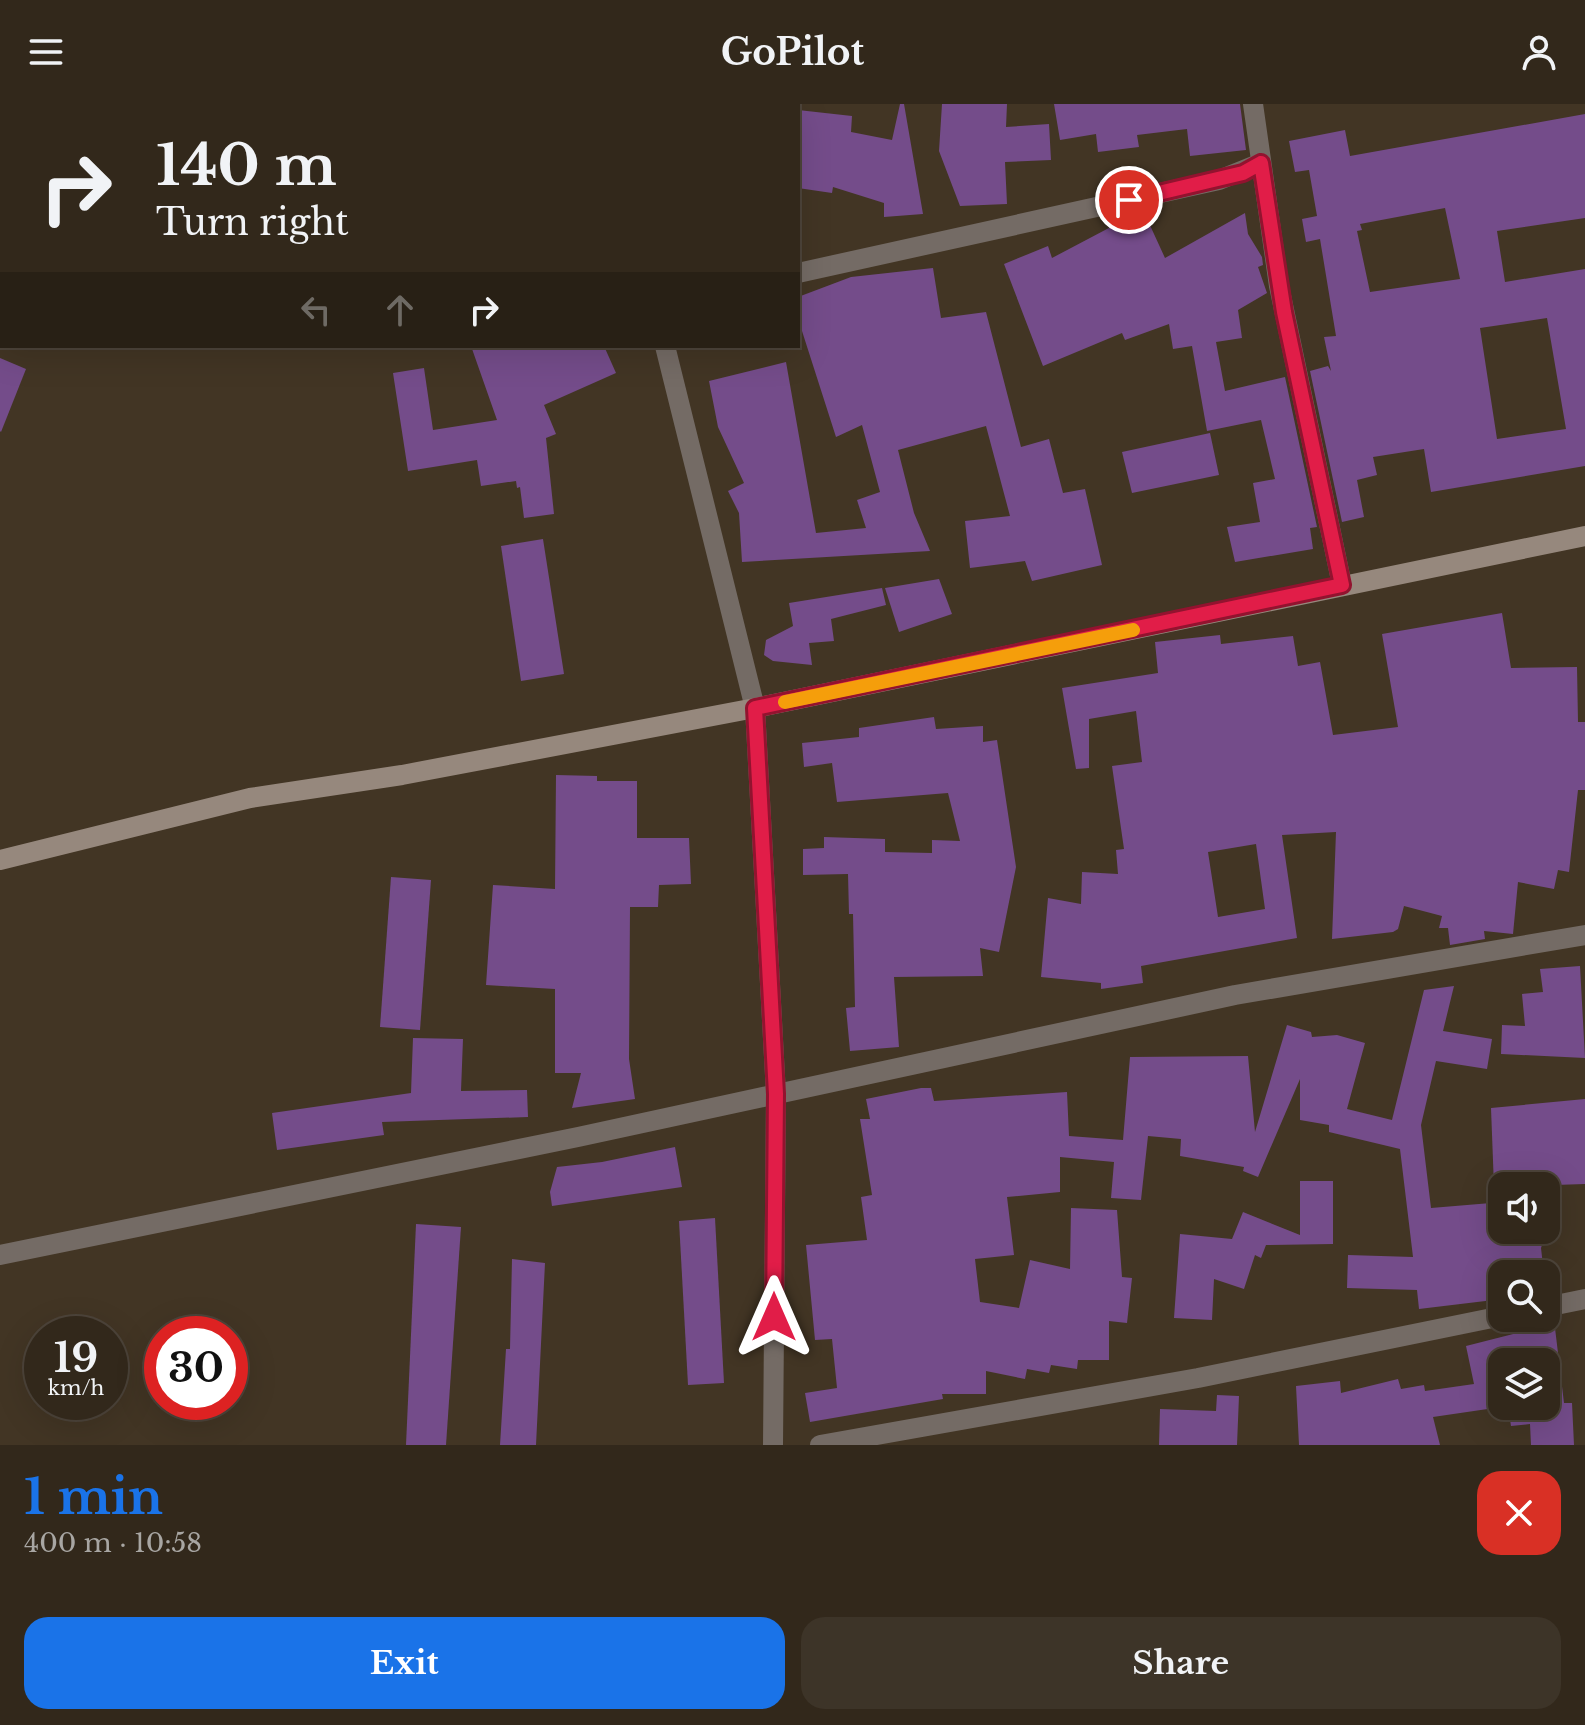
<!DOCTYPE html>
<meta charset="utf-8">
<style>
:root{--surface:#32281b;--page:#3d3428;--text:#f1f3f6;--muted:#a8a6a3;--line:#4d443a;--accent:#1a73e8}
body{margin:0;font-family:"Libre Baskerville",serif;background:var(--page);color:var(--text);height:100vh;display:flex;flex-direction:column;font-size:30px;white-space:nowrap}
*{box-sizing:border-box;margin:0}
p{font-size:26px;color:var(--muted)}
.icon{flex:none;width:44px;height:44px;fill:none;stroke:currentColor;stroke-width:2;stroke-linecap:round;stroke-linejoin:round}
.map{position:relative;height:1341px;overflow:hidden}
.drawer{display:flex;flex-direction:column;background:var(--surface);flex:1}
.drawer>*{flex:none}
.guide{position:absolute;left:0px;top:0px;width:800px;height:244px;box-shadow:0 8px 32px #0002,0 0 0 2px var(--line);background:#32281b;color:var(--text);overflow:hidden}
.tools{position:absolute;left:1488px;top:1068px;display:grid;gap:16px}
.tools a{display:grid;place-items:center;width:72px;height:72px;border-radius:16px;background:var(--surface);box-shadow:0 8px 32px #0002,0 0 0 2px var(--line);font-size:40px}
.speed{position:absolute;left:24px;top:1212px;display:flex;gap:16px;font-size:40px;font-weight:700;text-align:center}
.speed>*{display:grid;place-content:center;width:104px;height:104px;border-radius:50%;background:var(--surface);box-shadow:0 8px 32px #0002,0 0 0 2px var(--line);line-height:1}
.speed small{font-size:20px;font-weight:400}
.speed .limit{border:12px solid #d22;background:#fff;color:#111}
.pin{position:absolute;display:grid;place-items:center;width:68px;height:68px;color:#fff;margin:-34px;border:4px solid #fff;border-radius:50%;box-shadow:0 2px 8px #0007}
.me{position:absolute;width:88px;margin:-44px;rotate:0deg;stroke-linejoin:round;filter:drop-shadow(0 0 6px #0008)}
.turn{display:flex;align-items:center;gap:28px;height:168px;padding:0 24px;font-size:36px}
.turn .icon{width:104px;height:104px;stroke-width:2.5}
.turn b{display:block;font-size:56px;line-height:68px}
.lanes{display:flex;align-items:center;height:76px;padding:0 24px;background:#0003;justify-content:center;gap:40px;direction:ltr}
.lanes .off{opacity:.35}
.round{display:grid;place-items:center;flex:none;width:84px;height:84px;border-radius:24px;background:var(--page)}
.overview{display:flex;align-items:center;justify-content:space-between;height:136px;padding:0 24px}
h1{font-size:48px;font-weight:700;line-height:60px;color:var(--accent)}
.cta{display:flex;gap:16px;margin-top:auto;padding:16px 24px}
.cta a{flex:1;height:92px;border-radius:24px;background:var(--accent);color:#fff;font-size:32px;font-weight:700;line-height:92px;text-align:center}
.cta a+a{background:var(--page);color:var(--text)}
header{display:flex;justify-content:space-between;align-items:center;height:104px;padding:0 24px;background:var(--surface);font-size:36px;font-weight:700}
.map>svg:first-child{display:block}
.building{fill:#744c8a;fill-rule:evenodd}
.lines{fill:none;stroke-linecap:round;stroke-linejoin:round}
.path{stroke:#958b7c;stroke-width:5;stroke-dasharray:6 4;stroke-linecap:butt}
.street{stroke:#746b65;stroke-width:20}
.secondary{stroke:#96887d;stroke-width:20}
.route-casing{stroke:#92132f;stroke-width:20}
.route{stroke:#e11d48;stroke-width:14}
.slow{stroke:#f59e0b;stroke-width:14}
</style>
<header><svg class="icon" aria-label="menu" viewBox="0 0 24 24"><path d="M4 6h16M4 12h16M4 18h16"/></svg>GoPilot<svg class="icon" aria-label="person" viewBox="0 0 24 24"><circle cx="12" cy="8" r="4"/><path d="M4 21q1-7 8-7t8 7"/></svg></header>
<div class="map">
<svg width="1585" height="1341" viewBox="0 0 1585 1341">
<rect width="100%" height="100%" fill="#423524"/>
<!-- building -->
<g class="building">
<path d="M900 0H904L923 110 884 113V99L833 83 832 89 798 84V6L852 12 851 28 892 36Z"/>
<path d="M942 0H1007L1006 23 1049 20 1051 56 1005 58 1007 100 960 102 939 47Z"/>
<path d="M1054 0H1240L1246 46 1190 52 1187 25 1137 31 1139 43 1098 48 1096 30 1060 36Z"/>
<path d="M1585 10V114L1497 127 1505 178 1585 165V362L1431 388 1424 345 1373 353 1377 371 1357 376 1364 413 1342 418 1310 267 1328 262 1331 267 1324 233 1336 232 1320 135 1306 138 1302 115 1317 112 1309 66 1295 68 1289 37 1345 26 1350 52ZM1445 104 1460 175 1370 188 1357 127 1362 126 1360 120ZM1547 214 1566 325 1497 335 1480 224Z"/>
<path d="M1143 106 1165 154 1245 109 1248 130 1262 153 1263 161 1258 163 1267 189 1238 206 1242 234 1216 238 1225 287 1285 273 1317 423 1310 424 1313 445 1235 458 1227 423 1260 418 1253 379 1275 375 1261 316 1207 327 1192 242 1173 245 1169 220 1125 236 1122 229 1043 262 1004 160 1048 142 1052 154Z"/>
<path d="M933 164 941 214 986 208 1021 343 1049 335 1063 389 1085 385 1102 461 1032 477 1025 457 970 464 965 417 1010 412 986 322 898 346 914 409 930 447 742 458 739 409 728 387 744 379 718 323 709 277 786 258 816 429 866 424 857 396 880 388 862 321 836 333 802 227 798 228V193L851 173Z"/>
<path d="M471 242H604L616 269 544 301 556 330 546 334 554 410 524 414 520 383 517 384 516 377 481 382 477 356 408 367 393 269 424 264 433 326 497 316Z"/>
<path d="M0 254 26 265 1 328 0 327Z"/>
<path d="M1210 329 1219 371 1132 389 1122 348Z"/>
<path d="M543 435 564 570 521 577 501 442Z"/>
<path d="M939 475 952 510 899 528 885 484Z"/>
<path d="M882 484 886 501 831 515 834 537 809 539 812 561 773 557 764 551 766 536 793 522 789 499Z"/>
<path d="M1502 509 1511 564 1577 563 1578 618H1585V686H1578L1569 768 1558 766 1554 785 1518 778 1513 830 1484 827 1485 835 1450 841 1448 824H1439L1442 812 1404 802 1398 825 1393 828 1332 835 1336 728 1282 731 1297 834 1141 862 1143 879 1101 885V879L1041 873 1048 794 1081 800 1082 768 1118 770 1116 746 1124 745 1112 662 1142 658 1136 607 1089 615V664L1076 665 1062 584 1158 569 1155 538 1220 531 1221 540 1293 532 1298 562 1320 558 1333 631 1398 623 1382 530ZM1256 740 1265 805 1218 813 1208 748Z"/>
<path d="M934 613 936 625 983 622V638L997 636 1016 763 999 848 980 844 983 872 894 873 899 943 850 947 846 904 855 903 853 810H849L848 770 803 771V745L824 744V733L885 735V748L932 749V736L960 737 948 689 837 698 832 659 804 663 802 639 859 633V624Z"/>
<path d="M556 671 597 672V677H637V734H689L691 780 659 781 658 803H630L629 955 635 995 572 1004 581 969H555V885L486 881 493 781 555 785Z"/>
<path d="M391 773 431 776 420 926 380 923Z"/>
<path d="M1580 862 1585 954 1501 950 1502 921 1525 922 1522 890 1543 888 1540 865Z"/>
<path d="M1454 882 1443 927 1492 935 1487 965 1436 957 1421 1021 1431 1104 1491 1099 1502 1103V1126H1546V1119L1549 1120 1541 1144 1544 1170H1502V1195L1419 1205 1417 1186 1347 1184 1348 1151 1413 1153 1400 1045 1329 1028V1021L1300 1016V975L1258 1073 1243 1067 1244 1063 1180 1052 1181 1035 1148 1032 1141 1096 1111 1094 1114 1058 1060 1053V1088L1007 1093 1014 1151 975 1155 980 1198 1019 1204 1030 1156 1070 1165 1071 1104 1117 1106 1122 1173 1132 1174 1127 1219 1109 1217V1256H1078L1077 1265 1051 1261 1049 1269 1027 1265 1025 1275 986 1267V1290H942L943 1295 810 1318 805 1289 837 1284 832 1235 815 1236 806 1141 867 1136 861 1093 872 1091 860 1015H870L866 995 921 984H931L934 997 1067 988 1069 1032 1123 1036 1130 953 1248 952 1255 1028 1287 921 1311 928 1312 933 1337 931 1365 939 1347 1005 1392 1016 1424 886Z"/>
<path d="M413 934 463 935 461 987 527 986 528 1013 382 1018 384 1031 277 1046 272 1009 411 989Z"/>
<path d="M1585 995V1080L1494 1083 1491 1004Z"/>
<path d="M675 1043 682 1083 552 1102 550 1088 557 1063 602 1058Z"/>
<path d="M1300 1077H1333V1140L1266 1141 1261 1154 1255 1151 1244 1185 1214 1175 1212 1216 1174 1214 1180 1130 1232 1135 1243 1108 1300 1131Z"/>
<path d="M715 1114 724 1279 688 1281 679 1117Z"/>
<path d="M416 1120 461 1123 446 1341H406Z"/>
<path d="M512 1155 545 1159 536 1341H500L506 1245H510Z"/>
<path d="M1552 1220 1555 1224 1564 1299H1572L1574 1341H1531L1530 1320 1511 1322 1508 1302H1546V1258H1502V1302H1508L1433 1313 1440 1341H1299L1296 1282 1340 1277 1341 1289 1398 1275 1401 1285 1424 1281 1425 1287 1474 1280 1466 1242Z"/>
<path d="M1217 1291 1239 1292 1237 1341H1159L1160 1305 1216 1307Z"/>
</g>
<g class="lines">
<!-- path -->
<path class="path" d="M123 0V2"/>
<!-- street -->
<g class="street">
<path d="M580 0 581 2"/>
<path d="M1253 0 1279 182 1342 481"/>
<path d="M798 169 1219 76 1261 59"/>
<path d="M665 242 755 604 776 990 773 1341"/>
<path d="M0 1151 578 1033 1235 891 1585 831"/>
<path d="M1546 1203 1585 1195"/>
<path d="M820 1341 1198 1274 1502 1212"/>
</g>
<!-- secondary -->
<path class="secondary" d="M0 756 250 694 402 671 755 604 1585 432"/>
</g>
<g class="lines">
<!-- route casing -->
<g class="route-casing">
<path id="route" d="M774 1213 776 990 755 604 1342 481 1284 208 1261 59 1243 69 1129 96"/>
</g>
<!-- route -->
<use href="#route" class="route"/>
<!-- slow -->
<path class="slow" d="M785 598 1133 526"/>
</g>
</svg>
<div class="tools">
<a><svg class="icon" aria-label="sound" viewBox="0 0 24 24"><path d="M4 9h4l5-4v14l-5-4H4zM17 9q2 3 0 6"/></svg></a>
<a><svg class="icon" aria-label="search" viewBox="0 0 24 24"><circle cx="10" cy="10" r="6"/><path d="M15 15l6 6"/></svg></a>
<a><svg class="icon" aria-label="layers" viewBox="0 0 24 24"><path d="M12 4l9 5-9 5-9-5zM3 14l9 5 9-5"/></svg></a>
</div>
<div class="speed"><div>19<small>km/h</small></div><div class="limit">30</div></div>
<div class="pin" style="left:1129px;top:96px;background:#d93025"><svg class="icon" aria-label="arrive" viewBox="0 0 24 24"><path d="M6 21V4h12l-3 4 3 4H6"/></svg></div>
<svg class="me" style="left:774px;top:1213px" viewBox="-20 -20 40 40"><path d="M0-17L14 15 0 8-14 15z" fill="#e11d48" stroke="#fff" stroke-width="4"/></svg>
<div class="guide">
<div class="turn"><svg class="icon" aria-label="right" viewBox="0 0 24 24"><path d="M7 20v-9h11M14 6l5 5-5 5"/></svg><div><b>140 m</b>Turn right</div></div>
<div class="lanes"><svg class="icon off" aria-label="left" viewBox="0 0 24 24"><path d="M17 20v-9H6M10 6l-5 5 5 5"/></svg><svg class="icon off" aria-label="ahead" viewBox="0 0 24 24"><path d="M12 20V5M6 11l6-6 6 6"/></svg><svg class="icon" aria-label="right" viewBox="0 0 24 24"><path d="M7 20v-9h11M14 6l5 5-5 5"/></svg></div>
</div>
</div>
<section class="drawer">
<div class="overview"><div><h1>1 min</h1><p>400 m · 10:58</p></div><a class="round" style="background:#d93025;color:#fff"><svg class="icon" aria-label="close" viewBox="0 0 24 24"><path d="M6 6l12 12M18 6L6 18"/></svg></a></div>
<div class="cta"><a>Exit</a><a>Share</a></div>
</section>
